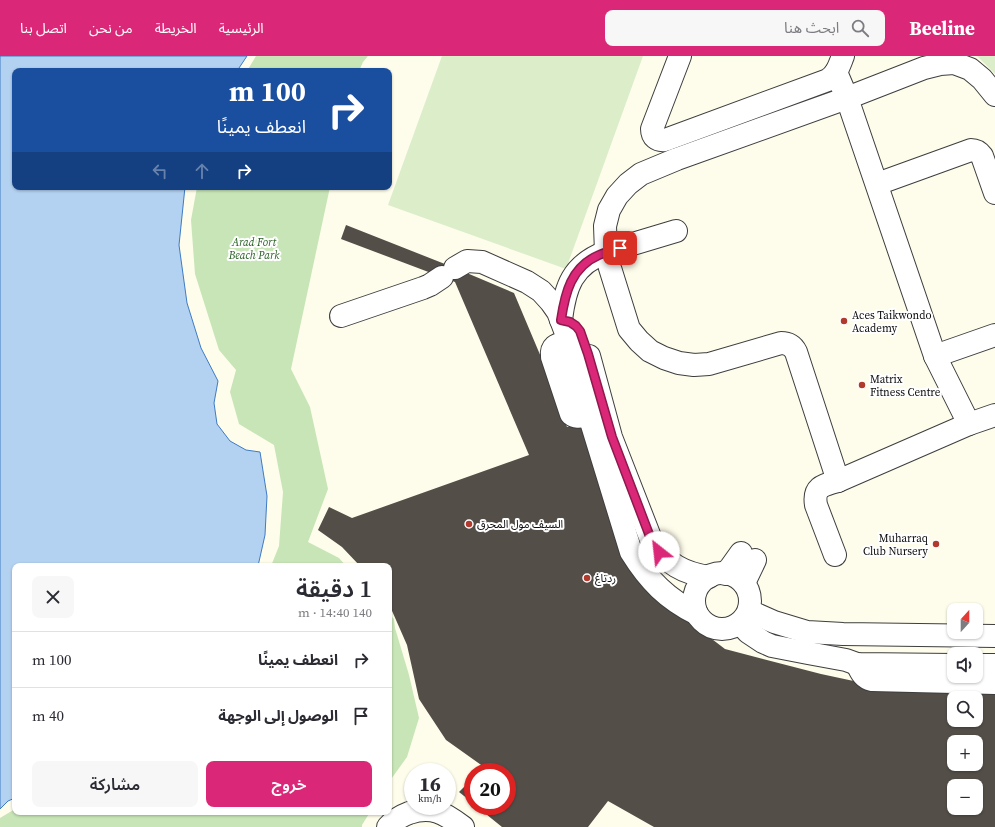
<!DOCTYPE html>
<html lang="ar">
<meta charset="utf-8">
<style>
:root{--surface:#fff;--page:#f7f7f7;--text:#2b2b33;--muted:#7c7c81;--line:#e1e1e2;--accent:#db2777}
body{margin:0;font-family:"Source Serif 4","Noto Sans Arabic",serif;background:var(--page);color:var(--text);direction:rtl;height:100vh;display:flex;flex-direction:column;font-size:15px;white-space:nowrap}
*{box-sizing:border-box;margin:0}
p{font-size:13px;color:var(--muted)}
.icon{flex:none;width:22px;height:22px;fill:none;stroke:currentColor;stroke-width:2;stroke-linecap:round;stroke-linejoin:round}
.map{position:relative;flex:1;overflow:hidden;direction:ltr}
.details{position:absolute;left:12px;top:507px;width:380px;height:252px;display:flex;flex-direction:column;background:var(--surface);border-radius:8px;box-shadow:0 1px 3px #0004;direction:rtl}
.details>*{flex:none}
.guide{position:absolute;left:12px;top:12px;width:380px;height:122px;border-radius:8px;box-shadow:0 1px 3px #0004;direction:rtl;background:#1a4fa0;color:#fff;overflow:hidden}
.needle{width:26px;rotate:21deg}
.controls{position:absolute;left:947px;top:547px;display:grid;gap:8px}
.controls a{display:grid;place-items:center;width:36px;height:36px;border-radius:8px;background:var(--surface);box-shadow:0 1px 3px #0004;font-size:20px}
.speed{position:absolute;left:404px;top:707px;display:flex;gap:8px;font-size:20px;font-weight:700;text-align:center}
.speed>*{display:grid;place-content:center;width:52px;height:52px;border-radius:50%;background:var(--surface);box-shadow:0 1px 3px #0004;line-height:1}
.speed small{font-size:10px;font-weight:400}
.speed .limit{border:6px solid #d22;background:#fff;color:#111}
.pin{position:absolute;display:grid;place-items:center;width:34px;height:34px;color:#fff;margin:-17px;border-radius:8px;box-shadow:0 2px 6px #0006}
.me{position:absolute;width:44px;margin:-22px;rotate:331deg;stroke-linejoin:round;filter:drop-shadow(0 0 3px #0008)}
.turn{display:flex;align-items:center;gap:14px;height:84px;padding:0 20px;font-size:18px}
.turn .icon{width:52px;height:52px;stroke-width:2.5}
.turn b{display:block;font-size:28px;line-height:34px}
.lanes{display:flex;align-items:center;height:38px;padding:0 20px;background:#0003;justify-content:center;gap:20px;direction:ltr}
.lanes .off{opacity:.35}
.round{display:grid;place-items:center;flex:none;width:42px;height:42px;border-radius:8px;background:var(--page)}
.headline{display:flex;align-items:center;justify-content:space-between;height:68px;padding:0 20px}
h1{font-size:24px;font-weight:600;line-height:30px}
.cta{display:flex;gap:8px;margin-top:auto;padding:8px 20px}
.cta a{flex:1;height:46px;border-radius:8px;background:var(--accent);color:#fff;font-size:16px;font-weight:600;line-height:46px;text-align:center}
.cta a+a{background:var(--page);color:var(--text)}
ul{padding:0;list-style:none}
li{display:flex;align-items:center;gap:12px;height:56px;padding:0 20px;border-top:1px solid var(--line)}
li div{flex:1}
li b{display:block;font-size:15px}
li em{font-style:normal}
header{display:flex;align-items:center;gap:24px;box-sizing:border-box;height:56px;padding:0 20px;background:var(--accent);color:#fff}
header strong{font-size:19px}
nav{display:flex;gap:22px;margin-inline-start:auto;font-size:14px}
.search{width:280px;height:36px;background:var(--page);display:flex;align-items:center;gap:10px;box-sizing:border-box;padding:0 14px;border-radius:8px;color:var(--muted);font-size:15px}
.map>svg:first-child{display:block}
.green{fill:#c8e5b7}
.pitch{fill:#dbedc9}
.water{fill:#b3d1f1;stroke:#3f7bc3}
.building{fill:#534e48;fill-rule:evenodd}
.lines{fill:none;stroke-linecap:round;stroke-linejoin:round}
.minor-casing{stroke:#3e3e3e;stroke-width:24}
.minor{stroke:#fff;stroke-width:22}
.route-casing{stroke:#8e194d;stroke-width:10}
.route{stroke:#db2777;stroke-width:7}
.poi-dot{fill:#b13a2e;stroke:#fff;stroke-width:1.5}
.labels{text-anchor:middle;dominant-baseline:central;stroke-width:4;stroke-linejoin:round;paint-order:stroke}
.park-label{font-size:11px;font-style:italic;fill:#255e21;stroke:#fff}
.poi-label{font-size:11px;fill:#0b0b0b;stroke:#fff;text-anchor:start}
</style>
<header>
<strong>Beeline</strong>
<div class="search"><svg class="icon" aria-label="search" viewBox="0 0 24 24"><circle cx="10" cy="10" r="6"/><path d="M15 15l6 6"/></svg>ابحث هنا</div>
<nav><a>الرئيسية</a><a>الخريطة</a><a>من نحن</a><a>اتصل بنا</a></nav>
</header>
<div class="map">
<svg width="995" height="771" viewBox="0 0 995 771">
<rect width="100%" height="100%" fill="#fefdeb"/>
<!-- green -->
<g class="green">
<path d="M256 0H368L363 6 359 15H247Z"/>
<path d="M197 131H330L291 313 310 351 328 433 308 486 339 502 346 510H271L279 490 283 436 274 389 239 368 230 336 236 314 219 294 195 218 191 164Z"/>
<path d="M389 558 394 563 395 572 409 619 419 662 407 701 389 726Z"/>
<path d="M15 753V756H370L362 769V771H0V762Z"/>
</g>
<!-- pitch -->
<g class="pitch">
<path d="M442 0H643L566 213 388 149Z"/>
<path d="M977 0H995V18Z"/>
</g>
<!-- water -->
<path class="water" d="M0 0H247L237 15H15V131H185L179 189 187 247 201 292 218 325 214 347 217 368 230 385 246 394 260 396 267 440 265 479 258 510H15V742L8 745 0 753Z"/>
<!-- building -->
<g class="building">
<path d="M346 169 455 212 514 237 549 320 567 371 583 367 654 539 725 593 821 618 863 627 995 631V771H654L608 745 588 771H502L476 750H507V716H479L484 711 446 684 419 643 407 589 389 548V510H360L342 491 318 474 329 451 352 462 529 399 455 226 341 183ZM954 642H976V664H954ZM954 686H976V708H954ZM954 730H976V752H954Z"/>
<path d="M473 722V747L459 736Z"/>
</g>
<g class="lines">
<!-- minor casing -->
<g class="minor-casing">
<g id="minor">
<path d="M680 0 652 73C652 81 657 85 665 84L828 24C837 18 839 10 843 0"/>
<path d="M836 16 847 42 935 300 969 368"/>
<path d="M877 128 971 94C976 94 979 96 982 100L995 137"/>
<path d="M455 212 467 205 482 206 527 226 541 235 551 246 558 256 569 285 589 359 631 496C649 525 667 543 697 558"/>
<path d="M341 260 423 232 430 229 442 221"/>
<path d="M561 264C565 231 572 209 606 196L676 175"/>
<path d="M569 285C560 288 550 288 552 301L571 358C577 363 582 360 589 359"/>
<path d="M589 300 611 381 652 486C667 508 683 517 709 521"/>
<path d="M935 300 995 279"/>
<path d="M838 425 796 296C793 290 788 287 781 287L709 308 694 309 679 307 664 302 650 295 639 285 629 273 610 212 606 196 605 170 609 154 617 140 628 128 641 118 677 103 847 42 924 12 940 8 954 7 970 13 982 23 995 39"/>
<path d="M835 499 816 449C813 431 823 429 838 425L969 368 995 359"/>
<circle cx="722" cy="545" r="28"/>
<path d="M725 518 731 511 741 497"/>
<path d="M744 527 755 504"/>
<path d="M749 555 774 566 807 576 843 578 995 580"/>
<path d="M740 567 748 576 763 586 772 590 808 597 846 604 857 608 954 609"/>
<path d="M857 608C861 616 863 622 872 624L995 627"/>
<path d="M976 609H995"/>
<path d="M388 771C394 764 401 760 409 757 432 749 444 757 463 771"/>
</g>
</g>
<!-- minor -->
<use href="#minor" class="minor"/>
</g>
<g class="lines">
<!-- route casing -->
<g class="route-casing">
<path id="route" d="M620 192C613 194 606 196 599 199 571 211 565 237 561 264L570 266 576 270 580 275 588 298 612 381 652 486 659 496"/>
</g>
<!-- route -->
<use href="#route" class="route"/>
</g>
<!-- markers -->
<g class="poi-dot">
<circle cx="844" cy="265" r="4"/>
<circle cx="862" cy="329" r="4"/>
<circle cx="469" cy="468" r="4"/>
<circle cx="936" cy="488" r="4"/>
<circle cx="587" cy="522" r="4"/>
</g>
<g class="labels">
<!-- park labels -->
<g class="park-label">
<text x="254" y="186">Arad Fort<tspan x="254" dy="13">Beach Park</tspan></text>
</g>
<!-- poi labels -->
<g class="poi-label">
<text x="852" y="259">Aces Taikwondo<tspan x="852" dy="13">Academy</tspan></text>
<text x="870" y="323">Matrix<tspan x="870" dy="13">Fitness Centre</tspan></text>
<text x="477" y="468">السيف مول المحرق</text>
<text x="928" y="482" text-anchor="end">Muharraq<tspan x="928" dy="13">Club Nursery</tspan></text>
<text x="595" y="522">ردتاغ</text>
</g>
</g>
</svg>
<div class="controls">
<a><svg class="needle" viewBox="-14 -14 28 28"><path d="M0-13l5 13h-10z" fill="#e53935"/><path d="M0 13l5-13h-10z" fill="#7c7c81"/></svg></a>
<a><svg class="icon" aria-label="sound" viewBox="0 0 24 24"><path d="M4 9h4l5-4v14l-5-4H4zM17 9q2 3 0 6"/></svg></a>
<a><svg class="icon" aria-label="search" viewBox="0 0 24 24"><circle cx="10" cy="10" r="6"/><path d="M15 15l6 6"/></svg></a>
<a>+</a>
<a>−</a>
</div>
<div class="speed"><div>16<small>km/h</small></div><div class="limit">20</div></div>
<div class="pin" style="left:620px;top:192px;background:#d93025"><svg class="icon" aria-label="arrive" viewBox="0 0 24 24"><path d="M6 21V4h12l-3 4 3 4H6"/></svg></div>
<svg class="me" style="left:659px;top:496px" viewBox="-20 -20 40 40"><circle r="19" fill="#fff"/><path d="M0-13L10 11 0 6-10 11z" fill="#db2777"/></svg>
<div class="guide">
<div class="turn"><svg class="icon" aria-label="right" viewBox="0 0 24 24"><path d="M7 20v-9h11M14 6l5 5-5 5"/></svg><div><b>100 m</b>انعطف يمينًا</div></div>
<div class="lanes"><svg class="icon off" aria-label="left" viewBox="0 0 24 24"><path d="M17 20v-9H6M10 6l-5 5 5 5"/></svg><svg class="icon off" aria-label="ahead" viewBox="0 0 24 24"><path d="M12 20V5M6 11l6-6 6 6"/></svg><svg class="icon" aria-label="right" viewBox="0 0 24 24"><path d="M7 20v-9h11M14 6l5 5-5 5"/></svg></div>
</div>
<section class="details">
<div class="headline"><div><h1>1 دقيقة</h1><p>140 m · 14:40</p></div><a class="round"><svg class="icon" aria-label="close" viewBox="0 0 24 24"><path d="M6 6l12 12M18 6L6 18"/></svg></a></div>
<ul>
<li><svg class="icon" aria-label="right" viewBox="0 0 24 24"><path d="M7 20v-9h11M14 6l5 5-5 5"/></svg><div><b>انعطف يمينًا</b></div><em>100 m</em></li>
<li><svg class="icon" aria-label="arrive" viewBox="0 0 24 24"><path d="M6 21V4h12l-3 4 3 4H6"/></svg><div><b>الوصول إلى الوجهة</b></div><em>40 m</em></li>
</ul>
<div class="cta"><a>خروج</a><a>مشاركة</a></div>
</section>
</div>
